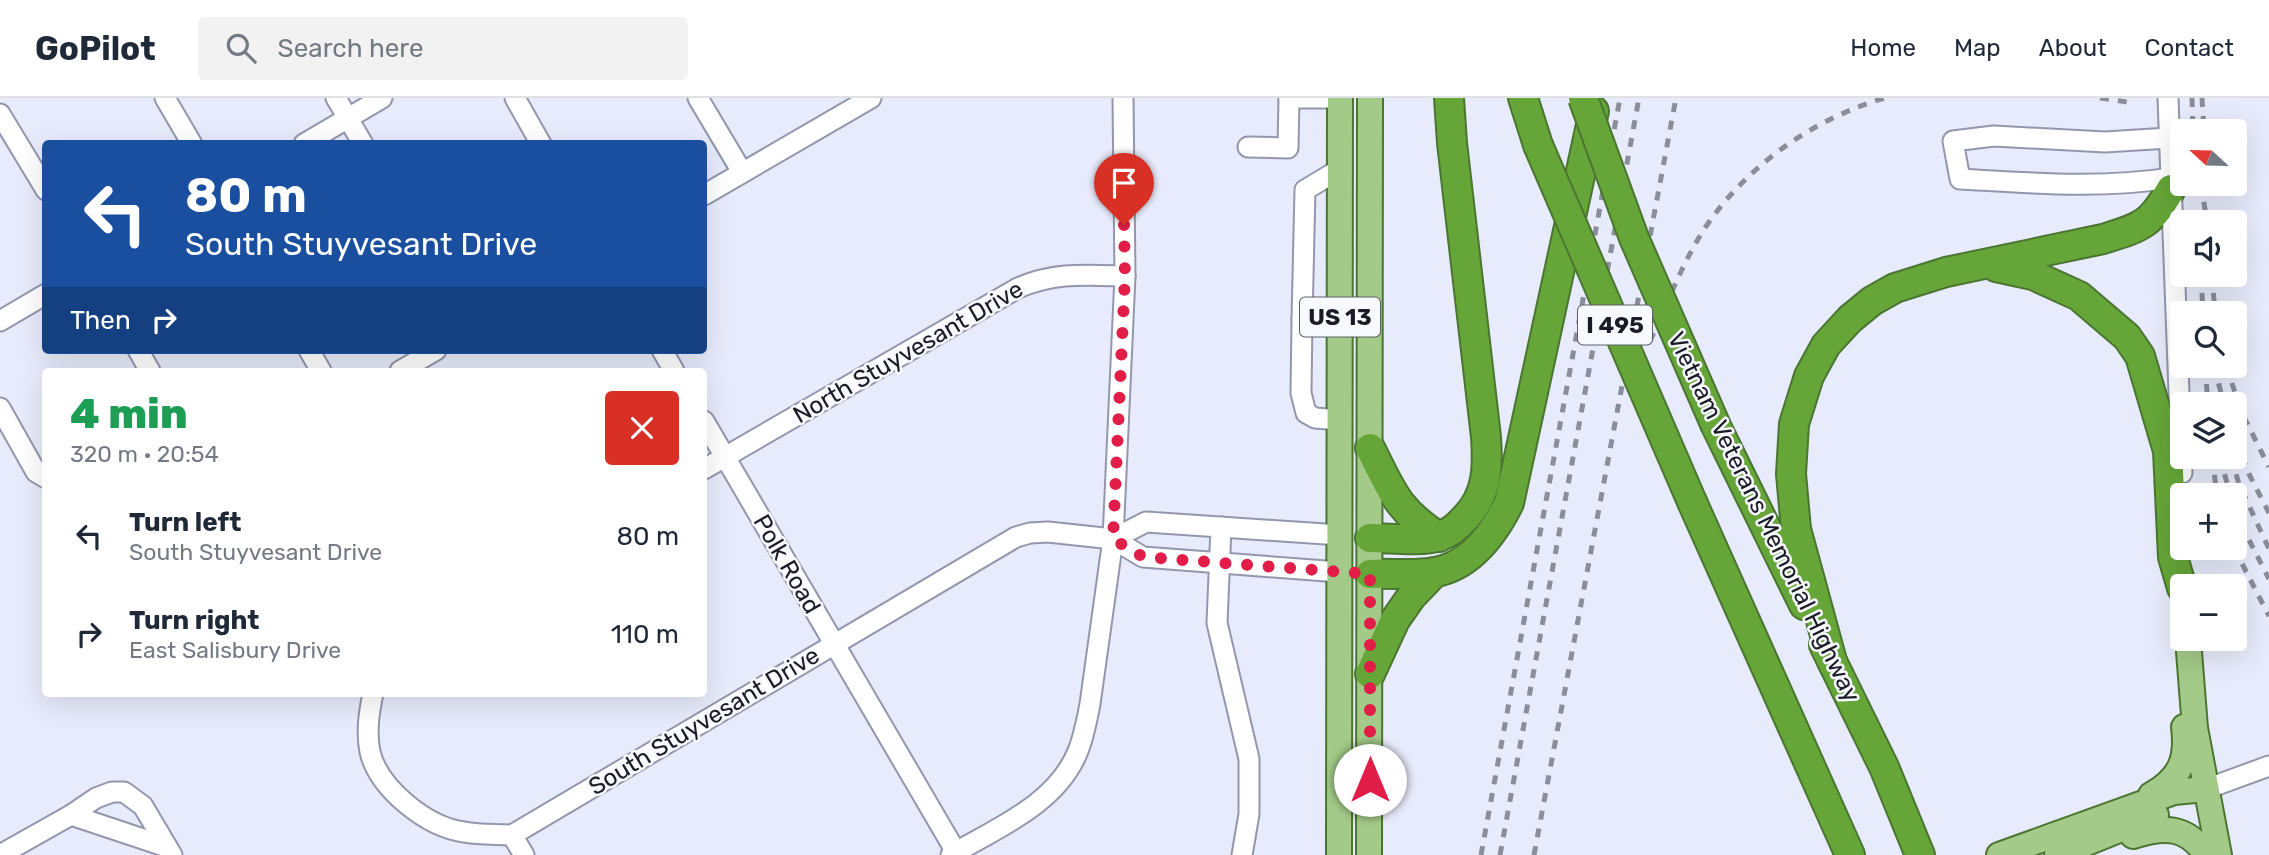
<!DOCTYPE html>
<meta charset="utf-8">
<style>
:root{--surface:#fff;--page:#f2f2f3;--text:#1f2937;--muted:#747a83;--line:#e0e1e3}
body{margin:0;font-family:Rubik,sans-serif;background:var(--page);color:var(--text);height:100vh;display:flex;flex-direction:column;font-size:26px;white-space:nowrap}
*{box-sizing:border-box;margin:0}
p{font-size:23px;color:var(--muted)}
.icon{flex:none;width:38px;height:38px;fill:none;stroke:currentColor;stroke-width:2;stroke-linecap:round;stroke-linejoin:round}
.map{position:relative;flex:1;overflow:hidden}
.panel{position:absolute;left:42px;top:270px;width:665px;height:329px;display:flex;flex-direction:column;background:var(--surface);border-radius:7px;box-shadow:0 7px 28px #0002}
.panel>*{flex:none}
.guide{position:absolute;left:42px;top:42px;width:665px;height:214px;border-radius:7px;box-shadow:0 7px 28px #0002;background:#1a4fa0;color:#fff;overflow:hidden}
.needle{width:46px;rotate:292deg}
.controls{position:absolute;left:2170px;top:21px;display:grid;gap:14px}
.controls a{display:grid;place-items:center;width:77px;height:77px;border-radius:7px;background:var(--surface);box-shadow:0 7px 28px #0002;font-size:35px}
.pin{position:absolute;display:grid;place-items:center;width:60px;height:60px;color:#fff;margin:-72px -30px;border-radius:50% 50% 50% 0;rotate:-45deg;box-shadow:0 0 7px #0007}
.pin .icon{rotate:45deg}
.me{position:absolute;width:77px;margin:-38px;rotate:0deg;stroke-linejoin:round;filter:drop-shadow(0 0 5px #0008)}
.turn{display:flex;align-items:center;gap:24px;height:147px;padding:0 28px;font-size:32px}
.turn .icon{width:91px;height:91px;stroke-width:2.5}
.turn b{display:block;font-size:49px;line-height:60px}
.then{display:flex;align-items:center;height:66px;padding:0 28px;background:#0003;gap:14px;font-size:26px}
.round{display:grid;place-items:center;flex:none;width:74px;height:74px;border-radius:7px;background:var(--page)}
.summary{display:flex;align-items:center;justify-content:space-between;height:119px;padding:0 28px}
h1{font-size:42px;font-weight:800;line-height:52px;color:#1e9e55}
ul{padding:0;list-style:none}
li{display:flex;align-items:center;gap:21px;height:98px;padding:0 28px}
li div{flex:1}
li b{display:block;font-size:26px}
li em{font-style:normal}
header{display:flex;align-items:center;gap:42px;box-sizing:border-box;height:98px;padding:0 35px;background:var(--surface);border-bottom:2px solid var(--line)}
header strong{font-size:33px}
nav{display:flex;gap:38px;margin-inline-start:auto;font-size:24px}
.search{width:490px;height:63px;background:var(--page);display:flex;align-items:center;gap:18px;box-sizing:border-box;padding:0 24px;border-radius:7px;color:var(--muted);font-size:26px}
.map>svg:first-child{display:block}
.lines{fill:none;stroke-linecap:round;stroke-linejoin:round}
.minor-casing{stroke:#9297ae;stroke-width:23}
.major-casing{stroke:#4b7632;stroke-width:28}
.highway-casing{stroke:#4b7632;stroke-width:32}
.minor{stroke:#fff;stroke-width:19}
.major{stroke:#a3ca88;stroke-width:24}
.highway{stroke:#66a639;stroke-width:28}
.rail{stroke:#8b8e9a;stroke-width:5;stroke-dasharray:9 9;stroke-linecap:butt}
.highway-bridge-casing{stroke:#4b7632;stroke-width:32;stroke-linecap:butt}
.highway-bridge{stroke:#66a639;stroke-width:28}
.route{stroke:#e11d48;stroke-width:12;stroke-dasharray:0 21.6}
.labels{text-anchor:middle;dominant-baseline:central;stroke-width:5;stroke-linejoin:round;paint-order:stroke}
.shield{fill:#f8f9fe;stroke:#5d5e66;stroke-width:2}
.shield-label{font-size:23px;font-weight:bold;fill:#1a1c25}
.street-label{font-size:24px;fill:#1a1c25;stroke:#f8f9fe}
</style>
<header>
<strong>GoPilot</strong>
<div class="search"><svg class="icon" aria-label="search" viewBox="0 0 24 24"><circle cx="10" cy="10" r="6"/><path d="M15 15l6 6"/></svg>Search here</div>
<nav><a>Home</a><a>Map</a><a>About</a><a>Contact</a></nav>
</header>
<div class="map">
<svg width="2269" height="757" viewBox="0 0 2269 757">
<rect width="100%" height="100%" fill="#e8ebfb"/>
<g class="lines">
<!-- minor casing -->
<g class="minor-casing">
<g id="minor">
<path d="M165 0 192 46"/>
<path d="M336 0 363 46"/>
<path d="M515 0 541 46"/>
<path d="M698 0 742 74"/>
<path d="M1289 0H1340"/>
<path d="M2168 0 2182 375"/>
<path d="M0 16 46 92"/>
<path d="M2169 40 2105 44 1994 38 1953 43 1960 81C2031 85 2100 91 2171 80"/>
<path d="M304 46 382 0"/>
<path d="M1248 49 1288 50 1289 0"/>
<path d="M704 97 871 0"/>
<path d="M1302 222 1301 295 1306 315 1315 320 1340 322"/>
<path d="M0 223 46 196"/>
<path d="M1340 223 1302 222 1305 92 1340 71"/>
<path d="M138 252 150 273"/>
<path d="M309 252 321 273"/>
<path d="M662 252 674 273"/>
<path d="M400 273 436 252"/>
<path d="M0 310 36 374 46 380"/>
<path d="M704 323 956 754"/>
<path d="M704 371 1018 190C1055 174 1085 177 1125 178"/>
<path d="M1221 429 1217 525 1249 661V716L1242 757"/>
<path d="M1113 441 1146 424 1340 437"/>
<path d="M373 595C369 615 366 634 370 654 379 691 427 729 464 734 479 737 496 736 512 737L1016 439 1030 435 1048 434 1113 441 1143 459 1339 474"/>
<path d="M2206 691 2269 668"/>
<path d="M71 717 167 749"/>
<path d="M512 737 524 757"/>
<path d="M0 757 71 717 96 700 112 694H124L143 708 172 757"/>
<path d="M951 757C997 730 1057 706 1078 653 1084 638 1087 622 1090 606L1113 441 1125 178 1123 0"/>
</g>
</g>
<!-- major casing -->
<g class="major-casing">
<g id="major">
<path d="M2188 541 2195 630 2219 757"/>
<path d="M2151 697C2181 680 2188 661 2184 629"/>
<path d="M2133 738C2166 728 2186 728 2207 757"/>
<path d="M1339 757 1340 0"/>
<path d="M1369 757 1370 0"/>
<path d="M1999 757 2174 694 2206 691"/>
<path d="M2057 757 2156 717"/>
</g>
</g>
<!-- highway casing -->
<g class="highway-casing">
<g id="highway">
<path d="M1523 0 1538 47"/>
<path d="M1996 169 2033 177 2079 198 2127 239 2140 258 2168 353 2173 459 2182 490"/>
<path d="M1716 328 1804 507"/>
<path d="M1370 350C1392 393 1396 411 1439 439"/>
<path d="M1693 406 1850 757"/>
<path d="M1370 440C1392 440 1419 444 1440 438 1451 435 1459 427 1466 419 1488 396 1488 369 1486 339L1452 45 1449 0"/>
<path d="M1370 476C1391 475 1416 478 1436 474 1471 467 1494 435 1509 405L1594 13"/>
<path d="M1824 547 1884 669 1920 757"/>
<path d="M1832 563 1796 431 1791 376 1794 326 1809 278 1826 247 1850 221 1872 203 1895 190 1946 174 2103 141C2142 129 2150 127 2171 91"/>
<path d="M1370 576 1395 522 1411 499 1435 474"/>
</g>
</g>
<!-- minor -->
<use href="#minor" class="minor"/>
<!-- major -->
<use href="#major" class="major"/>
<!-- highway -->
<use href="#highway" class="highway"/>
<!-- rail -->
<g class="rail">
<path d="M2100 0 2127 4"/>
<path d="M2192 0 2193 33"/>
<path d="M2202 0 2204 33"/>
<path d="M2201 86 2207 124"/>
<path d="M2201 177 2203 215"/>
<path d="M2212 177 2215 215"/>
<path d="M1650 243C1668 204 1684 160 1709 124 1751 65 1815 20 1885 0"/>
<path d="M2205 268 2208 306"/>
<path d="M2214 268 2224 306"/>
<path d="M2226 268 2242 315 2269 369"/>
<path d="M2235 342 2249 376 2269 415"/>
<path d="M2212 359 2217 397"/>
<path d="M2219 359 2231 397"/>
<path d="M2231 359 2239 386 2269 451"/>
<path d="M2235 409 2243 430 2269 481"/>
<path d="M2234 450 2269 518"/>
<path d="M1481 757 1620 0"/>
<path d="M1500 757 1639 0"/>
<path d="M1534 757 1676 0"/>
</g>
<!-- highway-bridge casing -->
<g class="highway-bridge-casing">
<g id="highway-bridge">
<path d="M1583 0 1634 140 1716 328"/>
<path d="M1538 47 1693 406"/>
</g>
</g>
<!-- highway-bridge -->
<use href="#highway-bridge" class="highway-bridge"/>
</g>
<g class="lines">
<!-- route -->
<path class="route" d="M1124 127 1125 178 1113 441 1143 459 1370 476V682"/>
</g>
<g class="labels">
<!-- shield labels -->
<g class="shield">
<rect x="1300" y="199.5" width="80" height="39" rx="5"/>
<rect x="1578" y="207.5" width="74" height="39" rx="5"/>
</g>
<g class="shield-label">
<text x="1340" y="219">US 13</text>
<text x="1615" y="227">I 495</text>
</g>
<!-- street labels -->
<g class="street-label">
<text transform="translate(908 254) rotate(-30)">North Stuyvesant Drive</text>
<text transform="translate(1764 419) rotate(64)">Vietnam Veterans Memorial Highway</text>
<text transform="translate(787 466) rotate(60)">Polk Road</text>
<text transform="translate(704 623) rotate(-31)">South Stuyvesant Drive</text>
</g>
</g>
</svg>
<div class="controls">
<a><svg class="needle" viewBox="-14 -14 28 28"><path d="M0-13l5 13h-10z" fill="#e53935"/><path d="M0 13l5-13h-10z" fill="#747a83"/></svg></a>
<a><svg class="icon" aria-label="sound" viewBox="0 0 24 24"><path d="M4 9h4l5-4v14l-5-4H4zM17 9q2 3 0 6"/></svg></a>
<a><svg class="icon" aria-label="search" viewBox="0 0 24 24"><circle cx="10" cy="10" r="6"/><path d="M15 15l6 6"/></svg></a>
<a><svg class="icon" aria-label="layers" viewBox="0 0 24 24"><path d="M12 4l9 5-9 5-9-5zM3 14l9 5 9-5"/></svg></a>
<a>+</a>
<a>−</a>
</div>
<div class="pin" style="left:1124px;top:127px;background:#d93025"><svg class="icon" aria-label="arrive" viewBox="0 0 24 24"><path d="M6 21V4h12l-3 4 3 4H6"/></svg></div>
<svg class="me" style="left:1370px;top:682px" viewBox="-20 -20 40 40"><circle r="19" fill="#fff"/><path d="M0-13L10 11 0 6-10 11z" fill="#e11d48"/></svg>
<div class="guide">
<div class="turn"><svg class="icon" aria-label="left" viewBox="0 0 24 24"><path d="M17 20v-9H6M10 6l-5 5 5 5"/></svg><div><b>80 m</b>South Stuyvesant Drive</div></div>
<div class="then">Then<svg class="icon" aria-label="right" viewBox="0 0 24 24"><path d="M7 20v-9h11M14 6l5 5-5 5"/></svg></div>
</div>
<section class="panel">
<div class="summary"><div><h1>4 min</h1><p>320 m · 20:54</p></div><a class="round" style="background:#d93025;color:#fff"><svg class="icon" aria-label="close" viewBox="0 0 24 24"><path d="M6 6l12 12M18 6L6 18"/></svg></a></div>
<ul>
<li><svg class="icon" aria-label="left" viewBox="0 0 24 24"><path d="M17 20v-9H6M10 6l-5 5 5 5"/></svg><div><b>Turn left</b><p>South Stuyvesant Drive</p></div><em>80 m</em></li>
<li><svg class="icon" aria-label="right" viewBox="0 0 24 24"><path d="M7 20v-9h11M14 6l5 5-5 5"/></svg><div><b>Turn right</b><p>East Salisbury Drive</p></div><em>110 m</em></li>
</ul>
</section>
</div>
